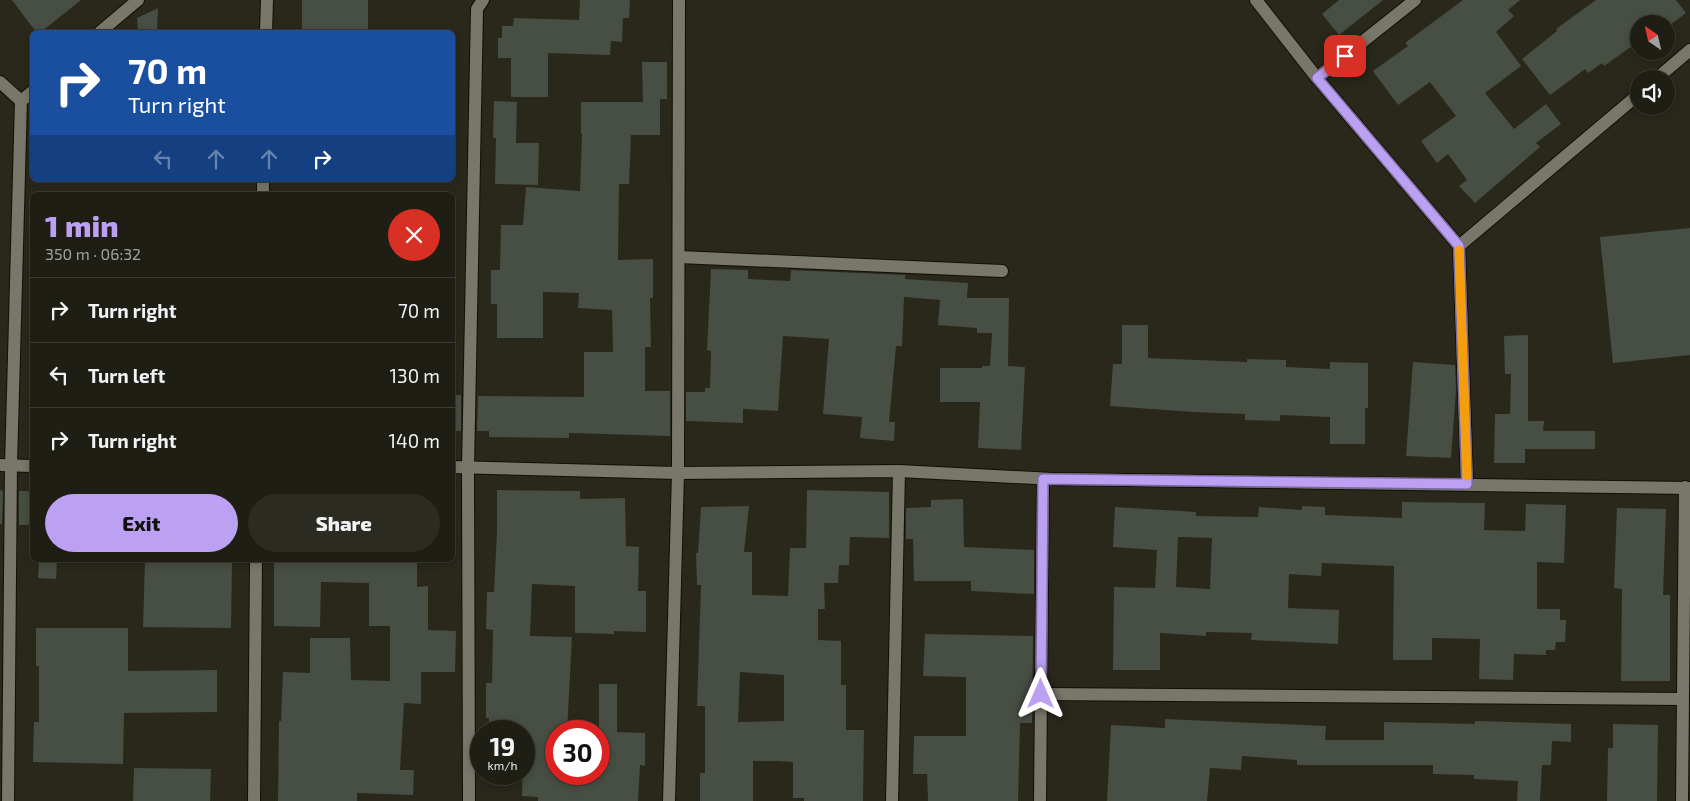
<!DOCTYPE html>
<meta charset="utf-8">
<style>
:root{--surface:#1f1e14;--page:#2c2b22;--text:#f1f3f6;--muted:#a1a2a0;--line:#3c3c34;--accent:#bca0f2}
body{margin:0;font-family:"Exo 2",sans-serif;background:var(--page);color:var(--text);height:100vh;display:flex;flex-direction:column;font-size:19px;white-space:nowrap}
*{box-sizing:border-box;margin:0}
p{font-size:16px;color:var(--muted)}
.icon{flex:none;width:28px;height:28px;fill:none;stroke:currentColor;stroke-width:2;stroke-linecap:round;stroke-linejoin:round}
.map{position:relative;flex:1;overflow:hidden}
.panel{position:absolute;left:30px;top:192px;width:425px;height:370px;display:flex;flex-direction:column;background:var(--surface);border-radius:8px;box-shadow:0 2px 8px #0003,0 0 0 1px var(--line)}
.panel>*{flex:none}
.hud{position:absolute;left:30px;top:30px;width:425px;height:152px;border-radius:8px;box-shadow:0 2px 8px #0003,0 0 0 1px var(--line);background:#1a4fa0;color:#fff;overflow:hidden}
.needle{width:32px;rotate:326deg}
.fabs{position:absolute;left:1630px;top:15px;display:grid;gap:10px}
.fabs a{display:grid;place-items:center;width:45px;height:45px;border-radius:50%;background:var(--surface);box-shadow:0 2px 8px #0003,0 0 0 1px var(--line);font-size:25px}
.speed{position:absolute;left:470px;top:720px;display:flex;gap:10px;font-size:25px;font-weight:700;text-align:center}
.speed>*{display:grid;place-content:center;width:65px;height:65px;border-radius:50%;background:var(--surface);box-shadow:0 2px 8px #0003,0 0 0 1px var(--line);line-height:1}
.speed small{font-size:12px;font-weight:400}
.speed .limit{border:8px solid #d22;background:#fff;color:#111}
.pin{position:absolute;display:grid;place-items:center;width:42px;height:42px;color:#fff;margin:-21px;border-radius:10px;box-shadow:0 2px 8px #0006}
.me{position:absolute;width:55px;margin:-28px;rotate:0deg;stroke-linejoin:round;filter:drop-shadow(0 0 4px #0008)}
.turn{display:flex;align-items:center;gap:18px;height:105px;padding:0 15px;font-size:22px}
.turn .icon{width:65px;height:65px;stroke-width:2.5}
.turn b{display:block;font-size:35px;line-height:42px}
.lanes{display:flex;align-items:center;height:48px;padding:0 15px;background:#0003;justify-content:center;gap:25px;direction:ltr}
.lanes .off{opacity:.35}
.round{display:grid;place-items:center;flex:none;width:52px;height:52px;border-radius:26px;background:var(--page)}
.headline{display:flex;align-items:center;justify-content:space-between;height:85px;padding:0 15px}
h1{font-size:30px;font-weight:800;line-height:38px;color:var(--accent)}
.action{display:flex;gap:10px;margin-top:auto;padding:10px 15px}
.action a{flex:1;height:58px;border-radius:30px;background:var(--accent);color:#111;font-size:20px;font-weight:800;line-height:58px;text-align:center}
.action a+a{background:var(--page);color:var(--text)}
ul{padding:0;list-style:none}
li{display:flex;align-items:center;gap:15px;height:65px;padding:0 15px;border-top:1px solid var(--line)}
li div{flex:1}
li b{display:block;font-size:19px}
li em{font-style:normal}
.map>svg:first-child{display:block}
.building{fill:#474e43;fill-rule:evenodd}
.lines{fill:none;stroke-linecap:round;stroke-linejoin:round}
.minor-casing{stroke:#121006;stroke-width:14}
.minor{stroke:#797769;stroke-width:12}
.route-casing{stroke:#7a689d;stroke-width:12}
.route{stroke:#bca0f2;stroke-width:9}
.slow{stroke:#f59e0b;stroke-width:9}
</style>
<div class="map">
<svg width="1690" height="801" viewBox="0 0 1690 801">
<rect width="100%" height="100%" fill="#29281b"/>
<!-- building -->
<g class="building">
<path d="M12 0H81L41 32H36Z"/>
<rect x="302" y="0" width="66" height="32"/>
<path d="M580 0H630L629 18H623L622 42 611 41 610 55 548 53V97H511V58H498V38H502V26H513L514 18 579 20Z"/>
<path d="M1339 0H1383L1339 35 1322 14Z"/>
<path d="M1463 0H1520L1508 10 1514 16 1496 32 1521 66 1485 93 1514 129 1546 104 1561 124 1536 143 1540 147 1475 203 1459 186 1467 180 1448 154 1437 163 1421 141 1456 116 1430 82 1398 105 1373 71 1408 46 1405 43Z"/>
<path d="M1596 0H1676L1686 13 1666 28V22L1664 24H1639V41L1604 66 1602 63 1588 73 1585 69 1550 95 1522 59 1557 31 1556 29Z"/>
<path d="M158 8 157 32H138L137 18Z"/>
<path d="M642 62H667V99H660V135H631L629 184H619L618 260 653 259V298H650L651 347H645V391H670V436L569 433V438L489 437V431H477L478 396 584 397V352H613L612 310 578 308 579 293 543 292V338H497V304H491V270H500L501 225H523L526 187 580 191 582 134H581V102H643Z"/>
<path d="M494 101 517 102 516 143H539L538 185 495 184 496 138H493Z"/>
<path d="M1690 228V355L1613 363 1600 237Z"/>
<path d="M711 269 748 270V279L790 281 791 270 905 275V279L968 283 967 298H1009L1008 366 1025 367 1021 450 978 448 980 402H940V368H982V366H990L992 333H977V328L938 325 940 300 904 297 902 346H896L889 422H895L894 441 860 438 862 417 823 414 829 339 783 336 778 411 743 409V423L686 421V392H705V388H710L711 351 707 350Z"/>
<path d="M1122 325H1148V358L1247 362V359L1286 360V367L1330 369V362L1368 363V408H1365V444H1330V417L1280 415V421L1245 420V414L1193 412 1110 406 1113 364H1122Z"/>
<path d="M1528 335V421H1544L1543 431H1595V449H1525V463H1494L1495 414H1510L1511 374H1505L1504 336Z"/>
<path d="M1413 362 1455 365 1456 390 1451 458 1406 456Z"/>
<rect x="452" y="395" width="9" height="36"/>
<path d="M0 490 3 491 2 524H0Z"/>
<path d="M497 490 580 491V499L625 498 626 546 639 547 638 591H646V632L614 631V634L575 633V586L532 584 530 636 572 637 567 731H556V774H599V684H617V732L645 733V766L640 765 638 801H538V797L522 796 524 731H489V718H486V683H492L493 630 486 629 487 592H494L497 532Z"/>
<path d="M807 490 889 492V538L850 537 849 565H839L838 583H824L825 609H818V640L841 641V685H846V730H864L863 801H804V798H793V762L775 761H753V801H700V773H705V706H697L701 585H697L696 553H698L701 507 749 506 744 552H752V595L788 596 790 548H806ZM740 672 784 675V721L738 722Z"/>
<rect x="19" y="491" width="13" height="34"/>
<path d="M963 499 964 547 1034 550V594L971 591V581H914L913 539H906V508L931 507V500Z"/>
<path d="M1402 502 1485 503 1484 530 1525 531 1526 504 1566 505 1564 563 1537 562V609H1560V620H1566L1565 642H1556L1555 650H1546V655L1514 654 1513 680 1479 679 1480 639 1432 638V660H1393L1394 566 1322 563 1321 576 1289 574 1288 608 1339 610 1338 644 1251 640 1252 633 1206 632V636L1160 633V670H1113L1114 587 1155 588 1157 550 1113 547 1115 507 1196 512V516L1258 517 1259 507 1302 510V506L1325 507V515L1402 518ZM1178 537 1212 538 1210 589 1176 587Z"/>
<path d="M1617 508 1666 509 1663 595H1670V681H1621L1622 589 1614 588Z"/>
<path d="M39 560H57L56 579 38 578Z"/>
<path d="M145 560H232L231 628 143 627Z"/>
<path d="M274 560H417V587L428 586V630L456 631 455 672H421V704L404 703 400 770H414L413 795 357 793V801H278L279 721H281L283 672 310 673V638H350L351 680 390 681V626H369V583L321 582 320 627 274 626Z"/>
<path d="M36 628H128V671L217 670V712L124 713 123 764 33 762 34 722H39V666H36Z"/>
<path d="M925 634 1033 636 1032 723H1020L1018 801H928L927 774H913L914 736H966V677L923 676Z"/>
<path d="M1165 719 1326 726 1325 740H1384V722L1475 724V721L1571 724V742L1552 741 1551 765H1542L1540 801H1517L1518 781 1474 779V775L1433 774V765H1297V760L1242 756 1241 770 1210 768 1207 801H1107L1111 725 1165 728Z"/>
<path d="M1613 724 1658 725 1657 801H1607L1608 748H1613Z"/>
<path d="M134 768 211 769 210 801H133Z"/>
</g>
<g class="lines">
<!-- minor casing -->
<g class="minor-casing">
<g id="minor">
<path d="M1256 0 1317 78 1459 246"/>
<path d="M100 32 138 0"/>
<path d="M266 32 267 0"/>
<path d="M1317 78 1415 0"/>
<path d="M1656 79 1690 50"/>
<path d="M0 82 21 101"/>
<path d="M263 195V180"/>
<path d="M679 257 1002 271"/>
<path d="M0 465 32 466"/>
<path d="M452 467 678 473 899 471 1053 479 1690 488"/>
<path d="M1467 483 1459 246 1639 94"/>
<path d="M1041 694 1683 699"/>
<path d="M8 801 11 465 21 101 32 92"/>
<path d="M254 801 256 560"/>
<path d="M469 801 468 467 477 9 483 0"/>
<path d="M669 801 678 473 679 0"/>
<path d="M892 801 899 471"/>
<path d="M1040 801 1043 479"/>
<path d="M1682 801 1685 487"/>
</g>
</g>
<!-- minor -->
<use href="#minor" class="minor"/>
</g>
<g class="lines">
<!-- route casing -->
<g class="route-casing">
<path id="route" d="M1041 694 1043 479 1467 484 1459 246 1317 78 1345 56"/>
</g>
<!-- route -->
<use href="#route" class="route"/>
<!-- slow -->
<path class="slow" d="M1459 250 1467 476"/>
</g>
</svg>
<div class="fabs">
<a><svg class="needle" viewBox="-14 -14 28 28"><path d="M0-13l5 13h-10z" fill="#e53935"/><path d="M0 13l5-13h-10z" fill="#a1a2a0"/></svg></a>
<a><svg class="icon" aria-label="sound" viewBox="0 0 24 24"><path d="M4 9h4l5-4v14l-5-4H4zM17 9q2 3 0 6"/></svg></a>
</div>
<div class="speed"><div>19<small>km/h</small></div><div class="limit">30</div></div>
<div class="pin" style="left:1345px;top:56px;background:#d93025"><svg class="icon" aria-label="arrive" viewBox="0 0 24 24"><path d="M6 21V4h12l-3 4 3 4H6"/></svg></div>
<svg class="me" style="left:1041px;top:694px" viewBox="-20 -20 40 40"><path d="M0-17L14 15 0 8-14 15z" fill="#bca0f2" stroke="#fff" stroke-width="4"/></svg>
<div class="hud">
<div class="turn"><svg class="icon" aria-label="right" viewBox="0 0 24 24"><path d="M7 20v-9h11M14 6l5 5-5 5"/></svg><div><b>70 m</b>Turn right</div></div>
<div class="lanes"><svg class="icon off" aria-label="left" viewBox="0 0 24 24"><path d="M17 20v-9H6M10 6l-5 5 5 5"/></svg><svg class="icon off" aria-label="ahead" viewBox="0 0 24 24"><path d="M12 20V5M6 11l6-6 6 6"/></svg><svg class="icon off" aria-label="ahead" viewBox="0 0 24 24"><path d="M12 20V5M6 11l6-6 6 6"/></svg><svg class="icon" aria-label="right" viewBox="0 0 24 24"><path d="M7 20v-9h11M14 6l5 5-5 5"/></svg></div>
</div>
<section class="panel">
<div class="headline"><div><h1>1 min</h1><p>350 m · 06:32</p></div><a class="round" style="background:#d93025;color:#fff"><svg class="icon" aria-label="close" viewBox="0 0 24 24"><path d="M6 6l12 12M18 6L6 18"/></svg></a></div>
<ul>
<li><svg class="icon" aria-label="right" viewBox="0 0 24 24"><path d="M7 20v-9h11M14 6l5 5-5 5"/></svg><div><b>Turn right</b></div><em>70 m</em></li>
<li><svg class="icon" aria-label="left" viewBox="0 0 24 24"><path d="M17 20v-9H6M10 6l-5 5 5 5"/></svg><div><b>Turn left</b></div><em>130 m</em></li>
<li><svg class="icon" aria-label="right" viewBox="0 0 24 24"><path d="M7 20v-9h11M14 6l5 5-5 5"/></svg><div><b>Turn right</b></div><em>140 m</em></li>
</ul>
<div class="action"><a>Exit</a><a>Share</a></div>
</section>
</div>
